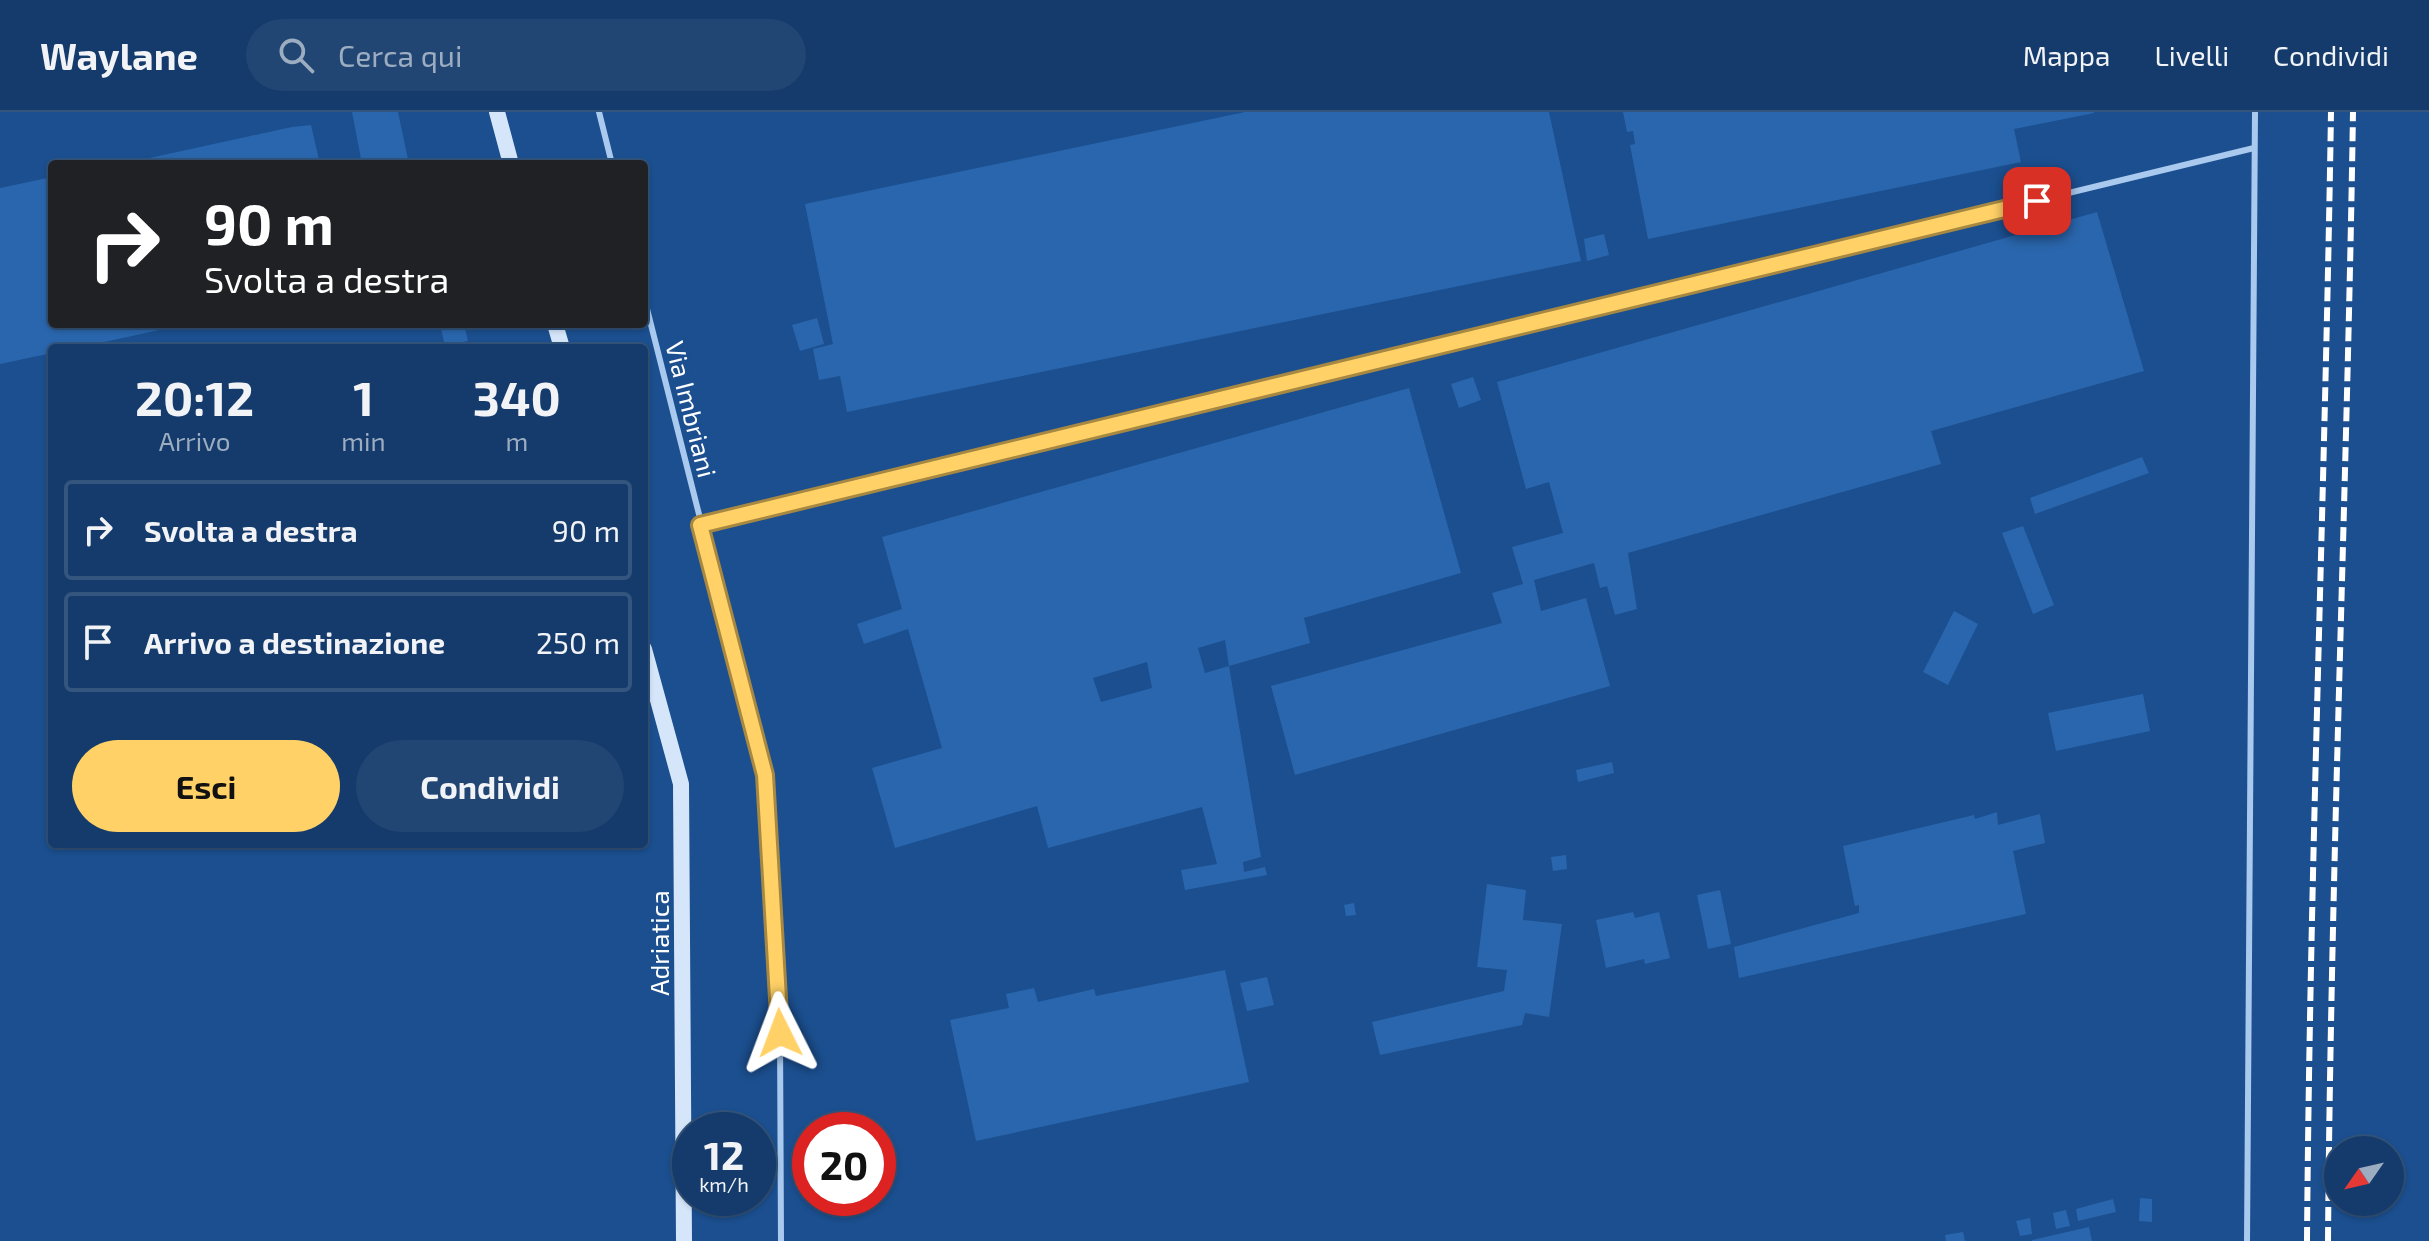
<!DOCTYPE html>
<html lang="it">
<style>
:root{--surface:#143b6b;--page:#214673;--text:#f1f3f6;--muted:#9dadc1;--line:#33557e;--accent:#ffd166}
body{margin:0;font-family:"Exo 2",sans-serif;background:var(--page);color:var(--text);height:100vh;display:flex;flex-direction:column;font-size:30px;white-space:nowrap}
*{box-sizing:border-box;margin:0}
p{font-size:26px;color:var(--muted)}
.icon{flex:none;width:44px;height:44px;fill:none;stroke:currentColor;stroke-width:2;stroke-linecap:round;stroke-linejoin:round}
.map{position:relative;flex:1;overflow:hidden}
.details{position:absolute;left:48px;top:232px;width:600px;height:504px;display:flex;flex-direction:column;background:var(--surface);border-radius:8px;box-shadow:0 2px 6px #0004,0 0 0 2px var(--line)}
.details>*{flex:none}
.hud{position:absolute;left:48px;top:48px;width:600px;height:168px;border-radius:8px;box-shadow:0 2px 6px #0004,0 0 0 2px var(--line);background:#202124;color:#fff;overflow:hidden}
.needle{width:52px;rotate:236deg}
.fabs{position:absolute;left:2324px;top:1024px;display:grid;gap:16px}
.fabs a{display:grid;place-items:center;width:80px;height:80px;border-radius:50%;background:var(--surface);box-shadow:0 2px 6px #0004,0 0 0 2px var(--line);font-size:40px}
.speed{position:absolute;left:672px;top:1000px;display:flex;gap:16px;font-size:40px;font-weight:700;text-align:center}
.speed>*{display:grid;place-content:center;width:104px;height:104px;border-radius:50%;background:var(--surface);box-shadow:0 2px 6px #0004,0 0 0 2px var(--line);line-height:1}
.speed small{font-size:20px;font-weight:400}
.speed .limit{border:12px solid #d22;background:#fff;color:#111}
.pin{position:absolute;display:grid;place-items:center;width:68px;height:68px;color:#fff;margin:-34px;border-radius:16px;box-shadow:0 4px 12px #0006}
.me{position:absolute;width:88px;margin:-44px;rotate:357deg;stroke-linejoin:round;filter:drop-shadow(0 0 6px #0008)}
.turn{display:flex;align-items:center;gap:28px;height:168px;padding:0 24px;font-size:36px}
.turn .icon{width:104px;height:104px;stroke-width:2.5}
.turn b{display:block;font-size:56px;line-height:68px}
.eta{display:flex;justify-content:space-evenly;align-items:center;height:136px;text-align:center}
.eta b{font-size:48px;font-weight:700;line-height:56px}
.action{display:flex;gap:16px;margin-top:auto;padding:16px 24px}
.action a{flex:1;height:92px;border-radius:48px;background:var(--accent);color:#111;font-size:32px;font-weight:700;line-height:92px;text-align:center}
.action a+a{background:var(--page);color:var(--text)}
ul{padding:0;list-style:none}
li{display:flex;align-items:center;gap:24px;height:100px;margin:0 16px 12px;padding:0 8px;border:4px solid var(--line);border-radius:8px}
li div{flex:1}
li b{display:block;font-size:30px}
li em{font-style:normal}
header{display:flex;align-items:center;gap:48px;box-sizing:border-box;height:112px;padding:0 40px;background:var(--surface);border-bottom:2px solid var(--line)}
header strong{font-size:38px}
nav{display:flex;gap:44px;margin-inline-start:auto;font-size:28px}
.search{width:560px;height:72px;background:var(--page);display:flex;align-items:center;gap:20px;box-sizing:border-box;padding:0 28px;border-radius:44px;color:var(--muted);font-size:30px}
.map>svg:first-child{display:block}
.building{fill:#2a66ad;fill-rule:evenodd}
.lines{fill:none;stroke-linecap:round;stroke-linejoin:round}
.lane{stroke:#a9c9ee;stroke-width:6}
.secondary{stroke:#d6e6fa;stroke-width:16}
.rail{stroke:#fff;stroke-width:6;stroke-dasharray:14 6;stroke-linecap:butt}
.route-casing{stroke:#a68842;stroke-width:20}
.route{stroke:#ffd166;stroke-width:14}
.labels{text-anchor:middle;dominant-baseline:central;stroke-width:8;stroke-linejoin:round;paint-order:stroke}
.street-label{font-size:26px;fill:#fff;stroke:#1b4f8f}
</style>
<header>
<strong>Waylane</strong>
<div class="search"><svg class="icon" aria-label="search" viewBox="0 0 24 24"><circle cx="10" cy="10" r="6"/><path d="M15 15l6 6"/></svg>Cerca qui</div>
<nav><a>Mappa</a><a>Livelli</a><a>Condividi</a></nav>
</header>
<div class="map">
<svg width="2429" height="1129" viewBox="0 0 2429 1129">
<rect width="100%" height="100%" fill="#1b4f8f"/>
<!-- building -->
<g class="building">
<path d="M352 0H398L409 52H362Z"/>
<path d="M1245 0H1549L1581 149 847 300 840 264 819 268 813 237 833 232 805 92Z"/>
<path d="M1623 0H2094V1L2014 17 2021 50 1648 127 1630 33 1635 32 1633 19 1627 20Z"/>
<path d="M311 13 320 52H122L292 15Z"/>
<path d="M52 65V212L182 213 77 236H52V241L0 252V76Z"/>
<path d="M2097 100 2144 259 1931 319 1941 352 1628 441 1637 497 1615 503 1607 474 1600 476 1594 451 1534 468 1541 499 1586 486 1610 574 1295 663 1271 574 1502 511 1492 481 1523 472 1512 435 1563 421 1549 370 1526 377 1497 270Z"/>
<path d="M1604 122 1609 143 1587 149 1584 127Z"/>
<path d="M817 206 824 232 800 239 792 213Z"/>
<path d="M440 212H464L468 229 445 234Z"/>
<path d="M1473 265 1481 288 1459 296 1451 272Z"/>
<path d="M1409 276 1461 461 1304 506 1310 531 1229 554 1225 528 1198 536 1205 561 1229 554 1261 745 1243 750 1244 760 1265 755 1267 763 1185 778 1181 758 1217 752 1202 695 1048 736 1037 694 895 736 872 656 942 636 908 517 864 532 857 512 902 497 882 425ZM1147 550 1152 576 1101 590 1093 566Z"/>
<path d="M2142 345 2149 361 2035 402 2030 386Z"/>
<path d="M2023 414 2054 493 2033 502 2002 421Z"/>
<path d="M1954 499 1978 512 1948 573 1923 560Z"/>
<path d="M2143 582 2150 619 2056 639 2048 601Z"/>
<path d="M1612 650 1614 661 1578 670 1576 658Z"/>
<path d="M1997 700 1998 713 2040 702 2045 731 2013 739 2026 802 1739 866 1734 835 1859 801V793L1855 794 1843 734 1974 703 1975 707Z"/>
<path d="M1566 743 1567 757 1553 759 1551 745Z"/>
<path d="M1487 772 1526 778 1523 808 1562 812 1549 905 1525 901 1522 913 1380 943 1372 910 1504 879 1507 858 1477 855Z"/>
<path d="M1720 778 1731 832 1708 837 1697 783Z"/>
<path d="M1354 791 1356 803 1346 804 1344 793Z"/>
<path d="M1633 800 1635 806 1659 800 1670 846 1645 852 1644 847 1606 856 1596 808Z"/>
<path d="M1225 858 1249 970 976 1029 950 908 1009 896 1006 882 1034 876 1038 890 1094 877 1096 884Z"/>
<path d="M1267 865 1274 893 1247 899 1240 871Z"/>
<path d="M2140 1086 2152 1087V1110L2139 1109Z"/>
<path d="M2113 1087 2116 1100 2078 1109 2076 1097Z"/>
<path d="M2066 1098 2070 1114 2056 1117 2053 1101Z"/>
<path d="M2030 1106 2032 1122 2020 1124 2016 1109Z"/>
<path d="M2089 1115 2092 1129H2032V1128Z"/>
<path d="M1963 1120 1965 1129H1946L1945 1123Z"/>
</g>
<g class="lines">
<!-- lane -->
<g class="lane">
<path d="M599 0 612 52"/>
<path d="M644 185 765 663 780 921 781 1129"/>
<path d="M700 413 2254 36"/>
<path d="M2247 1129 2255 0"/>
</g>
<!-- secondary -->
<g class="secondary">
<path d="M497 0 511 52"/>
<path d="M555 212 562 236"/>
<path d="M644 537 681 672 684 1129"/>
</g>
<!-- rail -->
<g class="rail">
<path d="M2307 1129C2310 753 2325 376 2331 0"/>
<path d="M2328 1129C2331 753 2347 376 2353 0"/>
</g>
</g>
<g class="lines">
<!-- route casing -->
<g class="route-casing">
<path id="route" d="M780 921 765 663 700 413 2037 89"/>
</g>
<!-- route -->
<use href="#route" class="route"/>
</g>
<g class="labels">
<!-- street labels -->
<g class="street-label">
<text transform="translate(692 297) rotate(76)">Via Imbriani</text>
<text transform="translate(658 831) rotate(-90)">Adriatica</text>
</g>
</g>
</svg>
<div class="fabs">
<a><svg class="needle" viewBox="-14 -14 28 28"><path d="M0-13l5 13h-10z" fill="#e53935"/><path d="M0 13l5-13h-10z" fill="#9dadc1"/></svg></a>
</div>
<div class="speed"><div>12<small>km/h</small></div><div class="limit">20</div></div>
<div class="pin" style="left:2037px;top:89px;background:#d93025"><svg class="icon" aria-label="arrive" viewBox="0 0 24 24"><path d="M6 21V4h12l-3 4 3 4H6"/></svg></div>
<svg class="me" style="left:780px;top:921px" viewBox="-20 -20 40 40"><path d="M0-17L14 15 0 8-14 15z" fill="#ffd166" stroke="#fff" stroke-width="4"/></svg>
<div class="hud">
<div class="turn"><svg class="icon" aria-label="right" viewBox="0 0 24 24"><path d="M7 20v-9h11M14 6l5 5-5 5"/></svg><div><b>90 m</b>Svolta a destra</div></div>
</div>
<section class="details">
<div class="eta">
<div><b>20:12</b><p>Arrivo</p></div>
<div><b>1</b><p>min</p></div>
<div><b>340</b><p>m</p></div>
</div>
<ul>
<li><svg class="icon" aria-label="right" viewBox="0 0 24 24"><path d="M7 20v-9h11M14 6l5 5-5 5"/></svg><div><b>Svolta a destra</b></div><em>90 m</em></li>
<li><svg class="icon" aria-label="arrive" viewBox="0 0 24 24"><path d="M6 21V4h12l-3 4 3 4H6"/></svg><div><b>Arrivo a destinazione</b></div><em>250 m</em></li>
</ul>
<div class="action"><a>Esci</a><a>Condividi</a></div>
</section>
</div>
